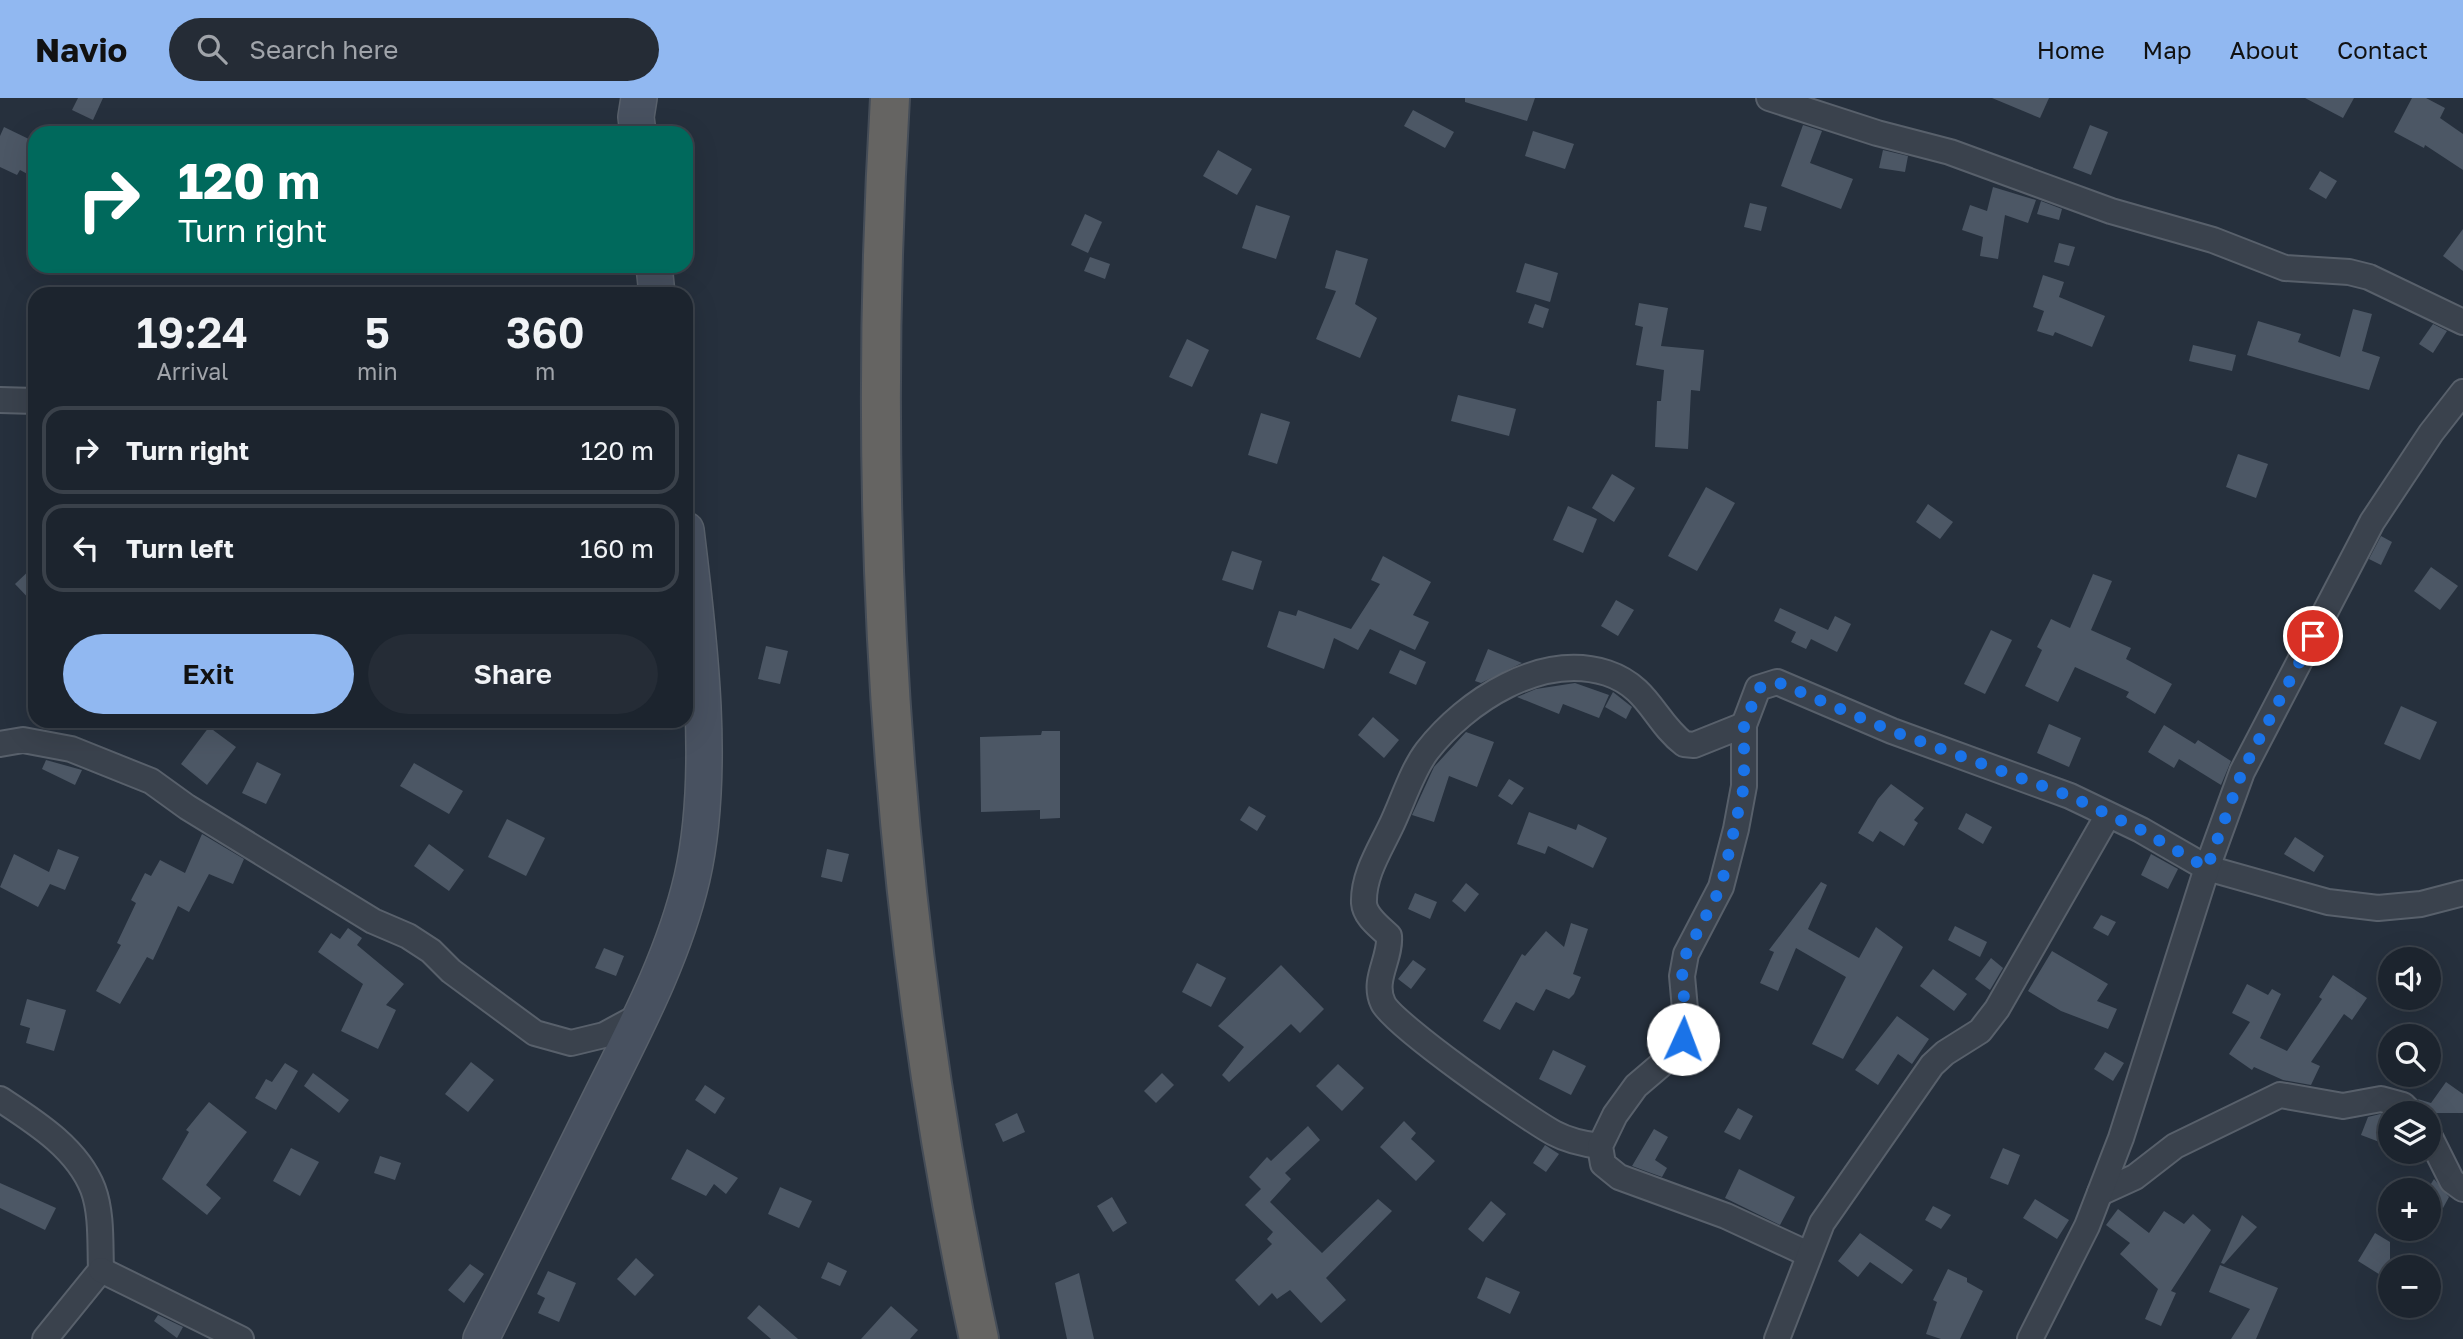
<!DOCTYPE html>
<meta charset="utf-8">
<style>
:root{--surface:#1c242e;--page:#252c36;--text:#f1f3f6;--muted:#a0a4aa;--line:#3a414a;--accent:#91b8f1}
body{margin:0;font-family:"Golos Text",sans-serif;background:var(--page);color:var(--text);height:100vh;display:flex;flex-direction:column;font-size:26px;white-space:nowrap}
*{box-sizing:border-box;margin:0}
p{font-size:23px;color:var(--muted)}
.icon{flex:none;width:38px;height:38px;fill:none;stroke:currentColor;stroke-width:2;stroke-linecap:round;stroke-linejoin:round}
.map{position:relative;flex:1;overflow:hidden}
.sheet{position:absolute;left:28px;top:189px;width:665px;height:441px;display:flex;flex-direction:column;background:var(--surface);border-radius:21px;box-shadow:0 7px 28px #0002,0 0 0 2px var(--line)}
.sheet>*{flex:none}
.top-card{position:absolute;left:28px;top:28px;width:665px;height:147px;border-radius:21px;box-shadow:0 7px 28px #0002,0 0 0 2px var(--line);background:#00695c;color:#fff;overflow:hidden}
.controls{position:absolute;left:2378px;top:849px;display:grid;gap:14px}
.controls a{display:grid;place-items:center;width:63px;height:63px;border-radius:50%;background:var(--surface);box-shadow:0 7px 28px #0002,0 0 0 2px var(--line);font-size:35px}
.pin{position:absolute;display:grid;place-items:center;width:60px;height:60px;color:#fff;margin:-30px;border:4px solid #fff;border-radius:50%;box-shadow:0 2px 7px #0007}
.me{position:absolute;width:77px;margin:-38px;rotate:2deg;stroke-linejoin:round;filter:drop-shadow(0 0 5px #0008)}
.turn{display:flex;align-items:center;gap:24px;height:147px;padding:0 35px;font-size:32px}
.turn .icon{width:91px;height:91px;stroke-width:2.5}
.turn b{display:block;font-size:49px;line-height:60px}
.eta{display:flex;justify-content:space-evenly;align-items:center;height:119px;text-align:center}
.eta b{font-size:42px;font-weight:600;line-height:49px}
.action{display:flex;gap:14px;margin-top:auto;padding:14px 35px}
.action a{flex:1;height:80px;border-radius:42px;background:var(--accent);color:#111;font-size:28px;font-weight:600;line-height:80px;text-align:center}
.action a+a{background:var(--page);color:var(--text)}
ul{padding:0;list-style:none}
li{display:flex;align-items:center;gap:21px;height:88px;margin:0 14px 10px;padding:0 21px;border:4px solid var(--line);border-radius:21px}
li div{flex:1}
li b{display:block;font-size:26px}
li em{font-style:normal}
header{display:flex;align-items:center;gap:42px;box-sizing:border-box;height:98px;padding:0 35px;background:var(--accent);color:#111}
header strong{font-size:33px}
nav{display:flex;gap:38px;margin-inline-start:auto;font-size:24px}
.search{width:490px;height:63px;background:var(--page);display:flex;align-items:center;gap:18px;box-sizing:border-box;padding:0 24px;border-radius:38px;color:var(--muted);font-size:26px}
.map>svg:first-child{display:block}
.building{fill:#4c5765}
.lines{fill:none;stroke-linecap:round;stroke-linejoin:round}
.minor-casing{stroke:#58606b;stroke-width:28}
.secondary-casing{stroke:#58606b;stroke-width:38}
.trunk-casing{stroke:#454d58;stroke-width:42}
.minor{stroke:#3a424d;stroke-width:24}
.secondary{stroke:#485160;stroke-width:35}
.trunk{stroke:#656462;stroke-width:38}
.route{stroke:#1a73e8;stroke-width:12;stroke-dasharray:0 21.6}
</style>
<header>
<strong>Navio</strong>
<div class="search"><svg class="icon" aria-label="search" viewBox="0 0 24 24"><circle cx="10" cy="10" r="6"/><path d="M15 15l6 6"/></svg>Search here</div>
<nav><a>Home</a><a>Map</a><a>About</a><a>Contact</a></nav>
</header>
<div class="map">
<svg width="2463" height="1241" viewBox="0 0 2463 1241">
<rect width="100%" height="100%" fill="#26303d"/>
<!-- building -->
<g class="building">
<path d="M78 0H103L93 22 72 12Z"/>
<path d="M1465 0H1535L1527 23 1465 4Z"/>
<path d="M1992 0H2049L2040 20Z"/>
<path d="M2305 0H2354L2343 20Z"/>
<path d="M2412 0H2426L2445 10 2440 20 2463 36V72L2425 47 2424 50 2394 34Z"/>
<path d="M1413 12 1454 34 1445 50 1404 28Z"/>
<path d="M1803 27 1822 33 1810 65 1853 81 1841 111 1781 88Z"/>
<path d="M2090 27 2108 34 2091 77 2073 70Z"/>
<path d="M4 29 35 44V80L20 72 17 77 0 69V38Z"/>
<path d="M1533 33 1574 46 1565 71 1525 58Z"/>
<path d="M1218 52 1252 71 1237 97 1203 78Z"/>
<path d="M1883 52 1908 58 1905 74 1879 70Z"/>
<path d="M2320 73 2337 83 2326 101 2309 91Z"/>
<path d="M1993 89 2036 102 2028 125 2005 117 1998 161 1980 158 1983 139 1962 132 1970 107 1987 113Z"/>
<path d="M2041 103 2062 111 2059 122 2037 116Z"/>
<path d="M1750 105 1767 109 1761 133 1744 129Z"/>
<path d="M1256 107 1290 118 1276 161 1242 150Z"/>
<path d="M1085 116 1102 124 1088 155 1071 147Z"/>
<path d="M2463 131V173L2443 158Z"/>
<path d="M2059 145 2075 149 2069 168 2054 164Z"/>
<path d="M1336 152 1368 161 1355 206 1377 220 1360 260 1316 241 1336 193 1325 190Z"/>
<path d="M1090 159 1110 166 1105 181 1084 173Z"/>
<path d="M1525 165 1558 175 1550 204 1516 194Z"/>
<path d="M2043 177 2064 184 2059 199 2105 218 2092 249 2055 234 2053 238 2037 233 2044 213 2033 209Z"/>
<path d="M1639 205 1668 210 1661 248 1704 252 1700 293 1691 292 1688 351 1655 349 1657 303H1661L1664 272 1636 267 1643 229 1635 227Z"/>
<path d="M1535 206 1549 211 1543 230 1528 225Z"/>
<path d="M2353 211 2372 216 2362 253 2380 259 2369 292 2247 257 2258 223 2301 236 2298 244 2340 259Z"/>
<path d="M2433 226 2447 233 2433 255 2419 246Z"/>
<path d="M1187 241 1209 252 1192 289 1169 279Z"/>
<path d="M2193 247 2236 257 2232 273 2189 263Z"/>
<path d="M1458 297 1516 311 1509 338 1451 323Z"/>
<path d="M1261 315 1290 324 1277 366 1248 357Z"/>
<path d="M2238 356 2268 366 2256 400 2226 389Z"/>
<path d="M1612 376 1635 390 1614 424 1592 410Z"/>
<path d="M1706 389 1735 405 1697 473 1668 458Z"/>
<path d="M1928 406 1953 424 1940 441 1916 424Z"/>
<path d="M1568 408 1597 421 1583 455 1553 442Z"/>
<path d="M2381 438 2392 444 2381 467 2369 461Z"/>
<path d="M1232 453 1262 463 1253 492 1222 482Z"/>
<path d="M1383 458 1431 484 1413 517 1429 524 1415 552 1370 531 1358 552 1334 540 1324 571 1267 549 1279 513 1296 518 1298 512 1351 531 1380 486 1371 482Z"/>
<path d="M35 467V507L15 486Z"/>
<path d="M2431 469 2458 488 2440 512 2414 493Z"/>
<path d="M2093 476 2112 483 2091 532 2131 550 2126 561 2172 586 2155 616 2126 599 2129 594 2075 569 2058 604 2025 588 2042 552 2037 549 2051 521 2070 530Z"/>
<path d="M1616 502 1634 512 1618 538 1601 528Z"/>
<path d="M1780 510 1828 532 1835 518 1851 526 1837 554 1811 541 1806 551 1791 544 1796 534 1774 523Z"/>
<path d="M1991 532 2012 542 1985 596 1964 586Z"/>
<path d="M766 548 788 553 780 586 758 581Z"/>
<path d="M1488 551 1522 565 1481 585 1475 583Z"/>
<path d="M1400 552 1426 564 1416 587 1389 575Z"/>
<path d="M1575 585 1609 597 1599 620 1563 606 1559 616 1517 599 1536 591Z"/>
<path d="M1613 594 1632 609 1626 621 1605 609Z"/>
<path d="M2401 608 2437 624 2420 662 2384 646Z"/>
<path d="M1373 619 1399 642 1384 660 1358 637Z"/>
<path d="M2049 626 2081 640 2069 669 2037 655Z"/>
<path d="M2164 627 2195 646 2198 642 2231 663 2221 687 2179 661 2174 670 2148 654Z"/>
<path d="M209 629 236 649 207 687 181 666Z"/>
<path d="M1042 633H1060V720L1040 721V712L981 714 980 639 1041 637Z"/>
<path d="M1466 634 1494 644 1477 689 1449 678 1434 724 1412 717 1434 669Z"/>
<path d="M46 662 82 672 75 687 42 671Z"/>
<path d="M257 664 281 676 266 706 242 695Z"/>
<path d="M414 665 463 693 449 716 400 688Z"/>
<path d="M1509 681 1524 690 1512 707 1498 698Z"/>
<path d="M1891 686 1924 710 1914 722 1918 725 1904 748 1880 733 1873 744 1858 735 1878 701Z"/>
<path d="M1249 708 1266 718 1257 733 1240 722Z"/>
<path d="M1529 714 1576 732 1578 726 1607 740 1593 770 1548 748 1545 756 1517 746Z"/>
<path d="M1966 715 1992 729 1983 746 1958 731Z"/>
<path d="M507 721 545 740 526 778 488 759Z"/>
<path d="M202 736 244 761 233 786 209 776 189 814 178 808 153 862 147 859 120 906 96 893 121 847 117 845 136 805 131 802 145 775 151 778 160 762 185 775Z"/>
<path d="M2295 739 2324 758 2314 774 2284 756Z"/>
<path d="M429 746 464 772 449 793 414 768Z"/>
<path d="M58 751 79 759 65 792 50 786 38 809 0 789 14 756 49 774Z"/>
<path d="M827 751 849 756 842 784 821 779Z"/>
<path d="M2151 756 2178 771 2168 791 2141 777Z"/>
<path d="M1821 784 1827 787 1808 831 1859 860 1876 829 1903 849 1843 961 1812 946 1846 879 1796 850 1778 893 1760 885 1774 854 1769 852Z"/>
<path d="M1466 785 1479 796 1465 814 1452 803Z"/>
<path d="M1415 795 1437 804 1430 821 1408 811Z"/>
<path d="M2101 817 2116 824 2108 838 2093 830Z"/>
<path d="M1571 825 1588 831 1573 876 1581 879 1574 896 1569 901 1546 891 1534 913 1516 904 1500 932 1483 923 1522 856 1525 858 1546 833 1564 849Z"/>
<path d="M1955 828 1987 844 1980 859 1948 842Z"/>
<path d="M348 830 362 840 357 847 404 886 386 907 396 912 378 951 341 933 363 886 318 854 331 835 340 841Z"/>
<path d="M604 850 624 858 616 878 595 870Z"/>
<path d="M2052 853 2108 886 2097 903 2117 911 2108 931 2061 913 2028 893Z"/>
<path d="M1991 860 2003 870 1990 892 1975 881Z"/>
<path d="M1413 862 1426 871 1411 891 1398 881Z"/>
<path d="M1197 865 1226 880 1211 909 1182 894Z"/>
<path d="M1281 867 1324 911 1300 935 1291 926 1229 984 1222 977 1244 949 1218 928Z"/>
<path d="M1933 871 1967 896 1954 913 1920 888Z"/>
<path d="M2333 877 2367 900 2352 922 2344 916 2311 964 2320 968 2311 987 2283 982 2254 969 2252 972 2229 956 2250 924 2232 915 2247 886 2268 897 2272 891 2281 896 2260 940 2287 953 2322 901 2319 899Z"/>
<path d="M27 901 66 912 54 953 26 945 30 930 20 927Z"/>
<path d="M1897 918 1929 941 1912 966 1898 956 1878 987 1855 972Z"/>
<path d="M1553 952 1586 968 1571 997 1539 981Z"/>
<path d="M2105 954 2124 965 2113 983 2094 971Z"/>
<path d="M471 964 494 982 468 1014 445 996Z"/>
<path d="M285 965 298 973 276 1012 255 1000 266 981 272 984Z"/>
<path d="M1338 966 1364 990 1342 1013 1316 988Z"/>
<path d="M313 975 349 1002 339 1015 304 988Z"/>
<path d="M1162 975 1174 987 1156 1005 1144 993Z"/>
<path d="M2446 984 2463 996V1015H2425L2418 1001 2431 1005Z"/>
<path d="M705 987 725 1000 715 1016 695 1002Z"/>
<path d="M209 1004 247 1034 206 1087 221 1100 207 1117 162 1081 189 1034 186 1032Z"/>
<path d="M1738 1010 1753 1018 1740 1042 1724 1034Z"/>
<path d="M1017 1015 1025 1034 1003 1044 995 1026Z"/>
<path d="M2380 1016 2390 1019V1048L2361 1037 2368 1019Z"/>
<path d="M1404 1023 1416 1035 1411 1041 1435 1063 1416 1083 1380 1049Z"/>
<path d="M1308 1028 1320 1042 1285 1075 1291 1081 1270 1104 1322 1155 1378 1101 1392 1113 1326 1180 1346 1202 1321 1225 1290 1192 1277 1201 1272 1195 1259 1208 1235 1182 1272 1146 1267 1141 1273 1134 1245 1107 1261 1091 1249 1079 1267 1059 1271 1063Z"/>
<path d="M1654 1031 1668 1039 1655 1062 1667 1070 1662 1079 1632 1068Z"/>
<path d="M1545 1047 1559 1056 1546 1074 1533 1065Z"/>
<path d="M291 1050 319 1064 300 1098 273 1083Z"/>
<path d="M2003 1050 2020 1057 2008 1087 1990 1080Z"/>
<path d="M687 1051 738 1080 726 1096 714 1086 706 1098 671 1081Z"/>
<path d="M380 1058 401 1065 395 1082 374 1075Z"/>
<path d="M1739 1071 1795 1099 1780 1127 1725 1100Z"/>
<path d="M2434 1081 2449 1099 2443 1110 2429 1101V1089Z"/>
<path d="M0 1085 56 1110 45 1132 0 1110Z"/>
<path d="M780 1089 812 1103 799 1130 768 1116Z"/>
<path d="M1112 1099 1127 1125 1113 1134 1097 1108Z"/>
<path d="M2035 1101 2069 1122 2057 1141 2023 1120Z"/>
<path d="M1491 1103 1506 1116 1483 1144 1468 1131Z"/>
<path d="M1933 1108 1951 1117 1941 1131 1925 1122Z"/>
<path d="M2118 1111 2149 1135 2164 1113 2184 1126 2193 1116 2211 1132 2171 1193 2176 1195 2161 1228 2145 1221 2158 1191 2120 1156 2130 1145 2106 1127Z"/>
<path d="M2242 1117 2257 1129 2224 1166 2221 1165Z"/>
<path d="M1860 1135 1913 1172 1902 1186 1870 1164 1858 1179 1838 1163Z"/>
<path d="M2375 1135 2390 1144V1183L2358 1163Z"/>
<path d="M636 1160 654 1177 635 1198 617 1181Z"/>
<path d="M828 1164 847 1173 840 1188 821 1180Z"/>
<path d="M470 1166 484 1176 464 1205 448 1192Z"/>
<path d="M2220 1167 2278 1190 2256 1241H2231L2250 1211 2209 1194Z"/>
<path d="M1948 1171 1967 1180V1184L1983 1193 1960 1241H1941L1926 1236 1937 1204 1933 1202Z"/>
<path d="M548 1173 576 1185 559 1224 538 1215 545 1200 537 1196Z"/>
<path d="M1079 1175 1094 1241H1067L1055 1185Z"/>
<path d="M1486 1179 1520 1194 1510 1216 1477 1200Z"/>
<path d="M759 1207 798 1241H771L747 1220Z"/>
<path d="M891 1208 918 1232 910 1241H861Z"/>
<path d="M158 1217 183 1229 177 1240 154 1223Z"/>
</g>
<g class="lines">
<!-- minor casing -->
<g class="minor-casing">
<g id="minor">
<path d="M1769 0 1877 35 1950 54 2111 113 2213 142 2285 170 2349 174 2369 179 2463 224"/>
<path d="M0 302 35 303"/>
<path d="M0 646 23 642 71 651 151 683 187 709 373 823 408 838 431 853 451 873 535 935 571 945 604 937 641 917"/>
<path d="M0 1001C35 1024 77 1050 93 1091 102 1115 100 1146 101 1172L45 1241"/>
<path d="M2429 1037 2452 1083 2463 1091"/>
<path d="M1600 1048C1583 1046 1569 1043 1554 1035 1528 1021 1392 926 1383 905 1372 882 1391 861 1389 838 1380 829 1365 819 1364 805 1363 778 1379 753 1390 730 1402 706 1411 674 1427 653 1466 603 1541 554 1607 575 1649 589 1654 623 1684 646L1694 647 1744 627"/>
<path d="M2100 1095 2135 1079 2175 1048 2280 997 2343 1008 2381 1001 2403 1007 2411 1015"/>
<path d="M1808 1156 1726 1118 1619 1079 1603 1066 1600 1048 1615 1017 1636 988 1670 959 1683 941 1686 922 1682 878 1686 856 1721 789 1736 731 1744 688V627L1758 590 1777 584 1892 633 2070 698 2141 732 2207 770 2328 804 2378 810 2421 806 2463 795"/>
<path d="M101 1172 241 1241"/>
<path d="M1777 1241 1822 1125 1932 967 1945 955 1980 933 1997 911 2108 717"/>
<path d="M2030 1241 2087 1128 2121 1040 2207 770 2242 674 2372 424 2431 335 2463 294"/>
</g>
</g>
<!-- secondary casing -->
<g class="secondary-casing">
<g id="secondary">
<path d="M638 35 636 19 639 0"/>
<path d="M654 168 657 196"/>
<path d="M481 1241C521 1160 561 1080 601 999 636 929 674 857 692 780 716 675 699 538 686 432"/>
</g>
</g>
<!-- trunk casing -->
<g class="trunk-casing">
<path id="trunk" d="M890 0C865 416 891 834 979 1241"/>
</g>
<!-- minor -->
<use href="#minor" class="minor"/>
<!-- secondary -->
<use href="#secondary" class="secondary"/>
<!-- trunk -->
<use href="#trunk" class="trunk"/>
</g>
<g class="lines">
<!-- route -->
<path class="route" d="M1683 941 1686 922 1682 878 1686 856 1721 789 1744 688V627L1759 590 1777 584 1892 633 2070 698 2141 732 2207 770 2242 674 2313 538"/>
</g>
</svg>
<div class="controls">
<a><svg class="icon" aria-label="sound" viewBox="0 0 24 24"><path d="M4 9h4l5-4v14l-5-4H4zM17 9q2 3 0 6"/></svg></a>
<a><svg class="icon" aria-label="search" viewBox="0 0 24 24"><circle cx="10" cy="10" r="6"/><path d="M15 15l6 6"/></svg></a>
<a><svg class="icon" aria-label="layers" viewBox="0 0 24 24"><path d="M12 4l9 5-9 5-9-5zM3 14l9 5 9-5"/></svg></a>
<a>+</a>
<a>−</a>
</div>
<div class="pin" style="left:2313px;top:538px;background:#d93025"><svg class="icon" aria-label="arrive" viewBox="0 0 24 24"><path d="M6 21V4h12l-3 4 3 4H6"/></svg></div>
<svg class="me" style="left:1683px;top:941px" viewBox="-20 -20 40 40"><circle r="19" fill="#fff"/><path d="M0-13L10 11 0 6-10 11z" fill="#1a73e8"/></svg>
<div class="top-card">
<div class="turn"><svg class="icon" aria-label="right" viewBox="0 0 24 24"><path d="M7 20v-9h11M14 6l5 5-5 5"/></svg><div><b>120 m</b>Turn right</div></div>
</div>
<section class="sheet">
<div class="eta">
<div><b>19:24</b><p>Arrival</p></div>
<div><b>5</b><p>min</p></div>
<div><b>360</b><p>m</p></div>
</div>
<ul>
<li><svg class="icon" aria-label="right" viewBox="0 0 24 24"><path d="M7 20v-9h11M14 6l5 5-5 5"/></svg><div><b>Turn right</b></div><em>120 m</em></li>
<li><svg class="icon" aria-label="left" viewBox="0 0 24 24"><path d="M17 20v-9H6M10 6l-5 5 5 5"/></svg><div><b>Turn left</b></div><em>160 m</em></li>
</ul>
<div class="action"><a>Exit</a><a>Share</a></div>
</section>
</div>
